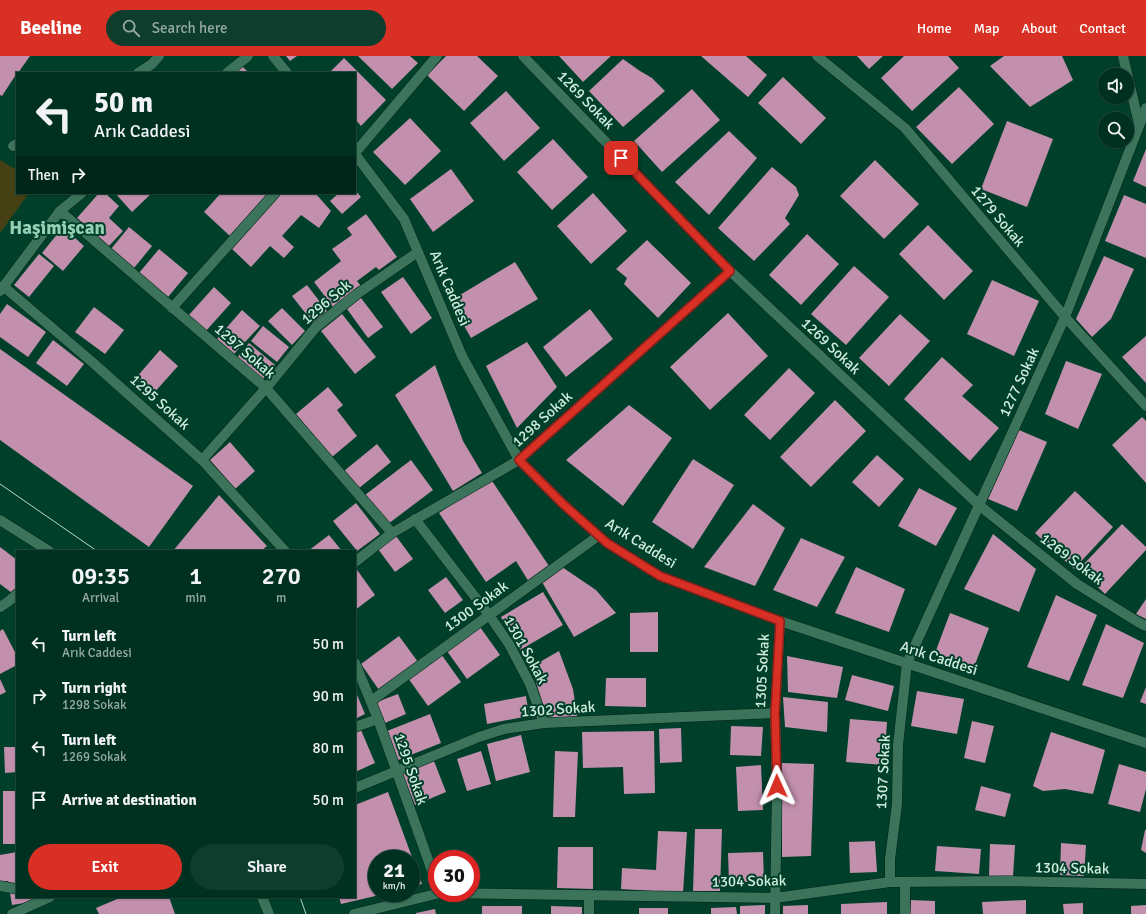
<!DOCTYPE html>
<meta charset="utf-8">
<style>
:root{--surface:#003020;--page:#0e3c2d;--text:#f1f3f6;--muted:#95a9a5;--line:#224b3e;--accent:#d93025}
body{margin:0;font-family:Signika,sans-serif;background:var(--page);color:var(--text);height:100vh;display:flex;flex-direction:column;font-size:15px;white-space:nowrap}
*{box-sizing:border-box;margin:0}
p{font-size:13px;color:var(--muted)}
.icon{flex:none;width:22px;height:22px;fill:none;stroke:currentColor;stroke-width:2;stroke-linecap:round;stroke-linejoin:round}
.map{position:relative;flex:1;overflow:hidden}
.details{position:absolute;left:16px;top:494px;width:340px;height:348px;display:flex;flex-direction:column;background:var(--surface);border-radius:0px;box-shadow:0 1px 3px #0004,0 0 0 1px var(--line)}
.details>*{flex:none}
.top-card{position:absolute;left:16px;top:16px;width:340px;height:122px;border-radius:0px;box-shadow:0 1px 3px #0004,0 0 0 1px var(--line);background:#003020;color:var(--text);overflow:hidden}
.controls{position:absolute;left:1098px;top:12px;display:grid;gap:8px}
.controls a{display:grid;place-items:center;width:36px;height:36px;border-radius:50%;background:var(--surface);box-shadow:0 1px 3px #0004,0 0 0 1px var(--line);font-size:20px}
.speed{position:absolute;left:368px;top:794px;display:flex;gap:8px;font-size:20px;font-weight:700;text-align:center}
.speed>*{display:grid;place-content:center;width:52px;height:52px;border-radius:50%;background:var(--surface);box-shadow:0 1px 3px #0004,0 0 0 1px var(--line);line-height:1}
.speed small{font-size:10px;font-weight:400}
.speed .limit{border:6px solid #d22;background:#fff;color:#111}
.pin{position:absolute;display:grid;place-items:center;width:34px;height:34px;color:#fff;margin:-17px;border-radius:8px;box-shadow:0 2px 6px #0006}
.me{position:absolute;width:44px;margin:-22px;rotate:359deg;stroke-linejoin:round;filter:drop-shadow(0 0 3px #0008)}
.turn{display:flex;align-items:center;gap:14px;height:84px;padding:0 12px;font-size:18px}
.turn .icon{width:52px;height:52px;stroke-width:2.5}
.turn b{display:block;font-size:28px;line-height:34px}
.then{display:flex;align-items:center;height:38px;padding:0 12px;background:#0003;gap:8px;font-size:15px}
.eta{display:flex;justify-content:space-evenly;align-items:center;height:68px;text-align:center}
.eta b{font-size:24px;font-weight:600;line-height:28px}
.button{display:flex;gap:8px;margin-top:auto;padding:8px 12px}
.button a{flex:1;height:46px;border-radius:24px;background:var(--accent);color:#fff;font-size:16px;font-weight:600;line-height:46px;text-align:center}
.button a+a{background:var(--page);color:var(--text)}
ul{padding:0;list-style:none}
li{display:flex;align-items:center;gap:12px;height:52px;padding:0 12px}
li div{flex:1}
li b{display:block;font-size:15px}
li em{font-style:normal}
header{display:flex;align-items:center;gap:24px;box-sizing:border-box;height:56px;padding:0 20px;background:var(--accent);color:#fff}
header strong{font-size:19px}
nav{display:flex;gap:22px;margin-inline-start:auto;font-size:14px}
.search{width:280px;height:36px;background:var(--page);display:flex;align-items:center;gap:10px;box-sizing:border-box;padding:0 14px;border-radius:22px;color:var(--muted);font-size:15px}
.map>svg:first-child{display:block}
.green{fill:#464114}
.building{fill:#c28fac}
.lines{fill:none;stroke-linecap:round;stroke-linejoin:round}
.minor-casing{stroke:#042317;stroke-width:11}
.minor{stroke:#3b745b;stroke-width:10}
.tram{stroke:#b7d8c8;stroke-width:1}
.route-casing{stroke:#8d1f18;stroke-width:10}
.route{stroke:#d93025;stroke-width:7}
.labels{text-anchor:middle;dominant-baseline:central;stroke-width:4;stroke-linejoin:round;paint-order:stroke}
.street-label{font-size:15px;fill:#cfecdd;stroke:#00402b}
.district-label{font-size:19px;font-weight:bold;fill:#96d0b4;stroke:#00402b}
</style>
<header>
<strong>Beeline</strong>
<div class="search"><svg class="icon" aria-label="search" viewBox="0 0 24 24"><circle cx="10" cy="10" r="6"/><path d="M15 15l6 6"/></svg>Search here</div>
<nav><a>Home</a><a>Map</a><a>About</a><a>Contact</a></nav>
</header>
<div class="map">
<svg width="1146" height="858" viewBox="0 0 1146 858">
<rect width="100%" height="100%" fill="#00402b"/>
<!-- green -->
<path class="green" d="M0 104 17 114V137H29L0 177Z"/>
<!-- building -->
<g class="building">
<path d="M0 0H30L18 17H17L2 40 0 39Z"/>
<path d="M286 0H297L290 5Z"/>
<path d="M358 0H410L418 7 392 33Z"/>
<path d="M446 0H477L498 20 464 55 427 19Z"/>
<path d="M559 0H611L583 26Z"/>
<path d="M701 0H746L767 19 748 41Z"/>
<path d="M857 0H883L869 13Z"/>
<path d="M904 0H948L959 12 912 55 881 22Z"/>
<path d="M1004 0H1062L1073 24 1030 51 990 10Z"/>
<path d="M344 2 386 44 361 70 355 63V17H329Z"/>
<path d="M623 3 640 15 652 22 665 35 623 71 589 35Z"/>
<path d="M242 10 249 17H235Z"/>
<path d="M783 21 826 62 801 88 758 47Z"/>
<path d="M959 31 994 68 952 108 916 71Z"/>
<path d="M692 33 720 64 662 116 634 85Z"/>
<path d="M506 35 540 72 504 105 470 67Z"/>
<path d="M410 62 441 95 405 129 373 96Z"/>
<path d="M1007 65 1053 83 1027 151 981 133Z"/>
<path d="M729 75 757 102 709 159 675 126Z"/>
<path d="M553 83 588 121 552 154 517 116Z"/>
<path d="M1146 93V131L1133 125Z"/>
<path d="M875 104 919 148 884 183 840 140Z"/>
<path d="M772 111 796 131 799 139 785 162 790 168 754 205 718 172Z"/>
<path d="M451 113 474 145 433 176 410 143Z"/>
<path d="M355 134 361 141 342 158 330 145 339 137H355Z"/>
<path d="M99 137H105L119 150 109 162 123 175 109 190 77 162Z"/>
<path d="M115 137H152L132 156Z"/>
<path d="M221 137H269L230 180 204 156Z"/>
<path d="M281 137H315L331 155 319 172 301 159 282 180 294 191 284 202 270 190 251 211 232 193Z"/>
<path d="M593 137 627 175 591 208 557 170Z"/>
<path d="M1124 139 1146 148V202L1105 185Z"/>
<path d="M366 158 397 201 379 214 376 211 357 225 361 230 333 251 314 226 341 205 332 193 352 179 347 172Z"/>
<path d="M928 169 973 215 944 244 899 198Z"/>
<path d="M63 171 84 190 63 215 42 197Z"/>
<path d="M129 171 152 190 134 212 111 193Z"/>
<path d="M807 178 839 208 801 249 769 219Z"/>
<path d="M647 184 691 227 658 262 624 228 627 222 616 213Z"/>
<path d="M159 193 188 217 168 241 139 217Z"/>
<path d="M39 198 54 210 29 241 14 229Z"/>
<path d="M1104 200 1134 213 1111 263 1092 281 1076 263Z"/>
<path d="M515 206 538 243 471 282 450 245Z"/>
<path d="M854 210 889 241 846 289 811 258Z"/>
<path d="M403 221 432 262 411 278 381 236Z"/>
<path d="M992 224 1039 245 1014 300 967 278Z"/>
<path d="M307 229 327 255 313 267 292 240Z"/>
<path d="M214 231 231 247 205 276 188 260Z"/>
<path d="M361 242 383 271 368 282 347 253Z"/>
<path d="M7 248 46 276 28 301 0 281V258Z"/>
<path d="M94 251 124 274 105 298 75 276Z"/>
<path d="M282 252 305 275 292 289 268 265Z"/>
<path d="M590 253 613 283 566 321 543 291Z"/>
<path d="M242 254 260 270 233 299 216 284Z"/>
<path d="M728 257 768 300 710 354 670 311Z"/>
<path d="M342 258 376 301 355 318 321 275Z"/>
<path d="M900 258 930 285 889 330 859 302Z"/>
<path d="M263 270 289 291 277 306 251 285Z"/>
<path d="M1146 280V327L1122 301Z"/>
<path d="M53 284 84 308 67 330 36 307Z"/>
<path d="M527 286 557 331 517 372 486 310Z"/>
<path d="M249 287 275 309 263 323 237 302Z"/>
<path d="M0 293 193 430 149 491 0 384Z"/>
<path d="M160 294 178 310 153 338 135 323Z"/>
<path d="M942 301 973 329 962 340 999 372 970 405 904 343Z"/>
<path d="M1066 305 1102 318 1078 373 1045 358Z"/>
<path d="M435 309 463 385 482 417 453 435 395 339Z"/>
<path d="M789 312 815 337 770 384 744 359Z"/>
<path d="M328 331 343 349 337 354 357 380 332 401 296 358Z"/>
<path d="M835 344 866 375 811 431 780 401Z"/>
<path d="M629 349 672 382 623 450 566 404Z"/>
<path d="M1142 361 1146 365V427L1112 389Z"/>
<path d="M1019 374 1047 386 1017 455 988 443Z"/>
<path d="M230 386 255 415 235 433 210 404Z"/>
<path d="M377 388 391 406 358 433 344 415Z"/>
<path d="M877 399 904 423 879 451 852 426Z"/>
<path d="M693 403 734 429 693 493 652 466Z"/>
<path d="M411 404 433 434 388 468 365 439Z"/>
<path d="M490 422 551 513 529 526 516 505 486 526 439 457Z"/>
<path d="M919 432 957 452 936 490 898 470Z"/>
<path d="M1075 435 1113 471 1074 513 1035 477Z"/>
<path d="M219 439 267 490 261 495H173Z"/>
<path d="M356 447 380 478 357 495 333 465Z"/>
<path d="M753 448 785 472 755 530 704 511Z"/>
<path d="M1122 468 1146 491V494L1105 538 1079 513Z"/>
<path d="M993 478 1036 513 1019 556 964 533Z"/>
<path d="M329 479 342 495H308Z"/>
<path d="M396 480 413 503 395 516 378 493Z"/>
<path d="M801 482 845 501 817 551 773 534Z"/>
<path d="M0 491 17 504V530L12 537 0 528Z"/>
<path d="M355 511 375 539 355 554Z"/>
<path d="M562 511 596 534 616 557 574 581 542 526Z"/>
<path d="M856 511 905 533 889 576 835 557Z"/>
<path d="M446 521 463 544 445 557 428 534Z"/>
<path d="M543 536 563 569 520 594 501 561Z"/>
<path d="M1056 539 1097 559 1069 625 1027 611Z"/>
<path d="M1146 543V563L1136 558Z"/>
<path d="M658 556V596H630V557Z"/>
<path d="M950 557 989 572 974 611 935 597Z"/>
<path d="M1106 568 1144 587 1123 642 1082 629Z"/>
<path d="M480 571 500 599 467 623 447 595Z"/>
<path d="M3 573 17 600V609L0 618V575Z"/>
<path d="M399 580 418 606 379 634 361 608Z"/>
<path d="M559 595 573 633 577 660 547 664 542 645 531 611Z"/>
<path d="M441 598 461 626 428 650 408 622Z"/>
<path d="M787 600 843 611 837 642 788 636Z"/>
<path d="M852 619 894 630 888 655 845 644Z"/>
<path d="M606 622H646V651L605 650Z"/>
<path d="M0 623 6 636 0 639Z"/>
<path d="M1146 631V648L1140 646Z"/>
<path d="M355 634 365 658 355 663Z"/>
<path d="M917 635 964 643 957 678 911 670Z"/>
<path d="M398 638 406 658 385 667 377 646Z"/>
<path d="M526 640 529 660 487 668 484 648Z"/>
<path d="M783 641 828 646 827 676 785 671Z"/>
<path d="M430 658 441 687 398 704 387 675Z"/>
<path d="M850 663 887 666 884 709 846 706Z"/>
<path d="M972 665 994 670 985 707 964 702Z"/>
<path d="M731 670 763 671 761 700 730 699Z"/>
<path d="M681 672 682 706 660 707 659 673Z"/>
<path d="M361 674 375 707 355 716V677Z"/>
<path d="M654 675 655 737 624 738 623 711 583 712 582 676Z"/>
<path d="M1051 676 1105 694 1093 738 1065 733 1043 735 1033 730Z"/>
<path d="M521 679 530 716 496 725 487 688Z"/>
<path d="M4 691H17V716L5 717Z"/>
<path d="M481 695 491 728 467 735 457 703Z"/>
<path d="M555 695 578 696 575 761H553Z"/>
<path d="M434 705 446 736 415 749 402 717Z"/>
<path d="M782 707 814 708 811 800 782 801Z"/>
<path d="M1119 708 1146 716V733L1140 756 1108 748Z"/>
<path d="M761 709 763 754 738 755 736 711Z"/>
<path d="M981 730 1011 738 1005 761 975 754Z"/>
<rect x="3" y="735" width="14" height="53"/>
<path d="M388 736 422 828 411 831V803H377V837L384 838 341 848 339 841H355V749Z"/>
<path d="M695 773H722L720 835H693Z"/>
<path d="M1145 774H1146V797L1141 794Z"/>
<path d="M658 775 687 776 683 837 621 833 622 812 656 814Z"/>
<path d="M875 785 877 816 850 817 849 786Z"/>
<path d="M1061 787 1086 789 1084 820 1060 819Z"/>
<path d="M990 788 1015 789 1013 821 989 820Z"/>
<path d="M937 790 981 793 979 818 935 815Z"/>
<path d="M558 791H593V833L557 832Z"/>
<path d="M17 796V841H37V845L12 849 8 825 0 826V799Z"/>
<path d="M763 796 764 825 729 827 728 797Z"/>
<path d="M122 841H169L175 858H99L96 852Z"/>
<path d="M911 844 935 845V858H910Z"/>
<path d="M1026 844V858H983L982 846Z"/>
<path d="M887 846V858H841V848Z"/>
<path d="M1083 847V858H1064L1063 848Z"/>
<path d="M765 849V858H740V850Z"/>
<path d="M808 849V858H783V850Z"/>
<path d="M1146 849V858H1131V850Z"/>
<rect x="482" y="850" width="40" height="8"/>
<path d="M551 850 582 851V858H551Z"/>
<path d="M736 851 737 858H711V852Z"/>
<rect x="639" y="852" width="29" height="6"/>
<path d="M435 853 436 858H416V857Z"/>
</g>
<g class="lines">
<!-- minor casing -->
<g class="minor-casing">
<g id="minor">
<path d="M273 0 287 17"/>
<path d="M523 0 730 215 979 449 1077 528 1138 566 1146 570"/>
<path d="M817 0 905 72 1065 261 1146 350"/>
<path d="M1123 0 1139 68"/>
<path d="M138 17 152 8 159 0"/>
<path d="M227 17 248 0"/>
<path d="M13 90 17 88"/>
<path d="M355 97 437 0"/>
<path d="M355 98 404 163 462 300 519 404 563 448 607 487 660 520 780 565 1146 687"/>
<path d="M60 155 266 332 392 477"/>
<path d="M3 230 91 305 202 404 285 495"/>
<path d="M0 235 60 155 82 137"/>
<path d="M172 252 275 137"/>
<path d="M202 404 266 332 316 271 357 238 418 196"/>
<path d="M415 463 489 559 509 588 530 628 544 667"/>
<path d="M0 464 49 495"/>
<path d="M355 506 392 477 519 404 730 215"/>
<path d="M0 551 9 545 17 538"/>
<path d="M355 607 378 663 437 829"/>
<path d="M371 645 598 480"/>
<path d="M355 671 378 663"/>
<path d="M355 732 479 681 504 673 544 667 775 657"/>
<path d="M890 826V803L897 748 898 689 907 607 1065 261 1146 52"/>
<path d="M905 826V858"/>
<path d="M0 830 17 833"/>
<path d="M262 841 269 858"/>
<path d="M12 858 50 841"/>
<path d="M354 858 440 837 775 842 890 826 1010 825 1146 828"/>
<path d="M589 858V839"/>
<path d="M775 858 777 730 775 657 780 565"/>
</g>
</g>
<!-- minor -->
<use href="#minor" class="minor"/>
<!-- tram -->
<g class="tram">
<path d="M0 428 97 495"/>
<path d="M300 841 306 858"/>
</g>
</g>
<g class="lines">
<!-- route casing -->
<g class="route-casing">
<path id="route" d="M621 102 730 215 519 404 563 448 607 487 660 520 780 565 775 657 777 730"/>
</g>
<!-- route -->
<use href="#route" class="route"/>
</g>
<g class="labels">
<!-- street labels -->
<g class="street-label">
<text transform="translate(586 44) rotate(46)">1269 Sokak</text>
<text transform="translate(998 160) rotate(50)">1279 Sokak</text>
<text transform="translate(450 232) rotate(67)">Arık Caddesi</text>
<text transform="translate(326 246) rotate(-40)">1296 Sok</text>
<text transform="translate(831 290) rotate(43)">1269 Sokak</text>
<text transform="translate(245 295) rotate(41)">1297 Sokak</text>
<text transform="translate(1019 326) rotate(-65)">1277 Sokak</text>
<text transform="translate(160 346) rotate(42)">1295 Sokak</text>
<text transform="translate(542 363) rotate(-42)">1298 Sokak</text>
<text transform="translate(641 487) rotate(32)">Arık Caddesi</text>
<text transform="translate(1072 503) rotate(37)">1269 Sokak</text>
<text transform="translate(476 550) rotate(-36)">1300 Sokak</text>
<text transform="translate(526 594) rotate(61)">1301 Sokak</text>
<text transform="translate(939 602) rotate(18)">Arık Caddesi</text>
<text transform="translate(762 615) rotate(-87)">1305 Sokak</text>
<text transform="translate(558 653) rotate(-4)">1302 Sokak</text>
<text transform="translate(411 713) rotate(71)">1295 Sokak</text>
<text transform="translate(883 716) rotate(-87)">1307 Sokak</text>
<text transform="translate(1072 812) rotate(1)">1304 Sokak</text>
<text transform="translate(749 825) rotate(-1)">1304 Sokak</text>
</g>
<!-- district labels -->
<g class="district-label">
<text x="57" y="172">Haşimişcan</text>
</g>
</g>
</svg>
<div class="controls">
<a><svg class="icon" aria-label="sound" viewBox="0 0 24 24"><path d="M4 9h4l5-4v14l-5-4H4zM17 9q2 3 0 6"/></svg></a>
<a><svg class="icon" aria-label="search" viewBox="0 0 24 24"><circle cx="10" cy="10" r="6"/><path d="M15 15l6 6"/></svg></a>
</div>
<div class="speed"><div>21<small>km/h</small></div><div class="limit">30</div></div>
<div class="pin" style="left:621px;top:102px;background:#d93025"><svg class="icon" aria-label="arrive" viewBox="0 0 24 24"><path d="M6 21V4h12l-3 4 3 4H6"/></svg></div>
<svg class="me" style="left:777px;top:730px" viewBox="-20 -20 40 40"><path d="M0-17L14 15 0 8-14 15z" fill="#d93025" stroke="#fff" stroke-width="4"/></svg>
<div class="top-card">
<div class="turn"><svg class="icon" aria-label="left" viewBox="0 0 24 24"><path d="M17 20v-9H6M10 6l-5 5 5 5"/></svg><div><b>50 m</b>Arık Caddesi</div></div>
<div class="then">Then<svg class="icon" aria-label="right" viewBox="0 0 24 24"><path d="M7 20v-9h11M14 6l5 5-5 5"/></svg></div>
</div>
<section class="details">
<div class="eta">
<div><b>09:35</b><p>Arrival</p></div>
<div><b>1</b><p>min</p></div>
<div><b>270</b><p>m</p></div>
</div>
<ul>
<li><svg class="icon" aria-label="left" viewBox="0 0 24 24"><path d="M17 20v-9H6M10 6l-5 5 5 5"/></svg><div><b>Turn left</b><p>Arık Caddesi</p></div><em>50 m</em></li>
<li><svg class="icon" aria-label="right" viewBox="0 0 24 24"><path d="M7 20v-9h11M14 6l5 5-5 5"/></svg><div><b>Turn right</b><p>1298 Sokak</p></div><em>90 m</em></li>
<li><svg class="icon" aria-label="left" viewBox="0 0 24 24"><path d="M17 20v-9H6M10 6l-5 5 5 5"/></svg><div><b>Turn left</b><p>1269 Sokak</p></div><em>80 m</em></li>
<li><svg class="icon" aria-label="arrive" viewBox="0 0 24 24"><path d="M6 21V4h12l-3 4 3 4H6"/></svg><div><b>Arrive at destination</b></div><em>50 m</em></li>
</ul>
<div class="button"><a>Exit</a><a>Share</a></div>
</section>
</div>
